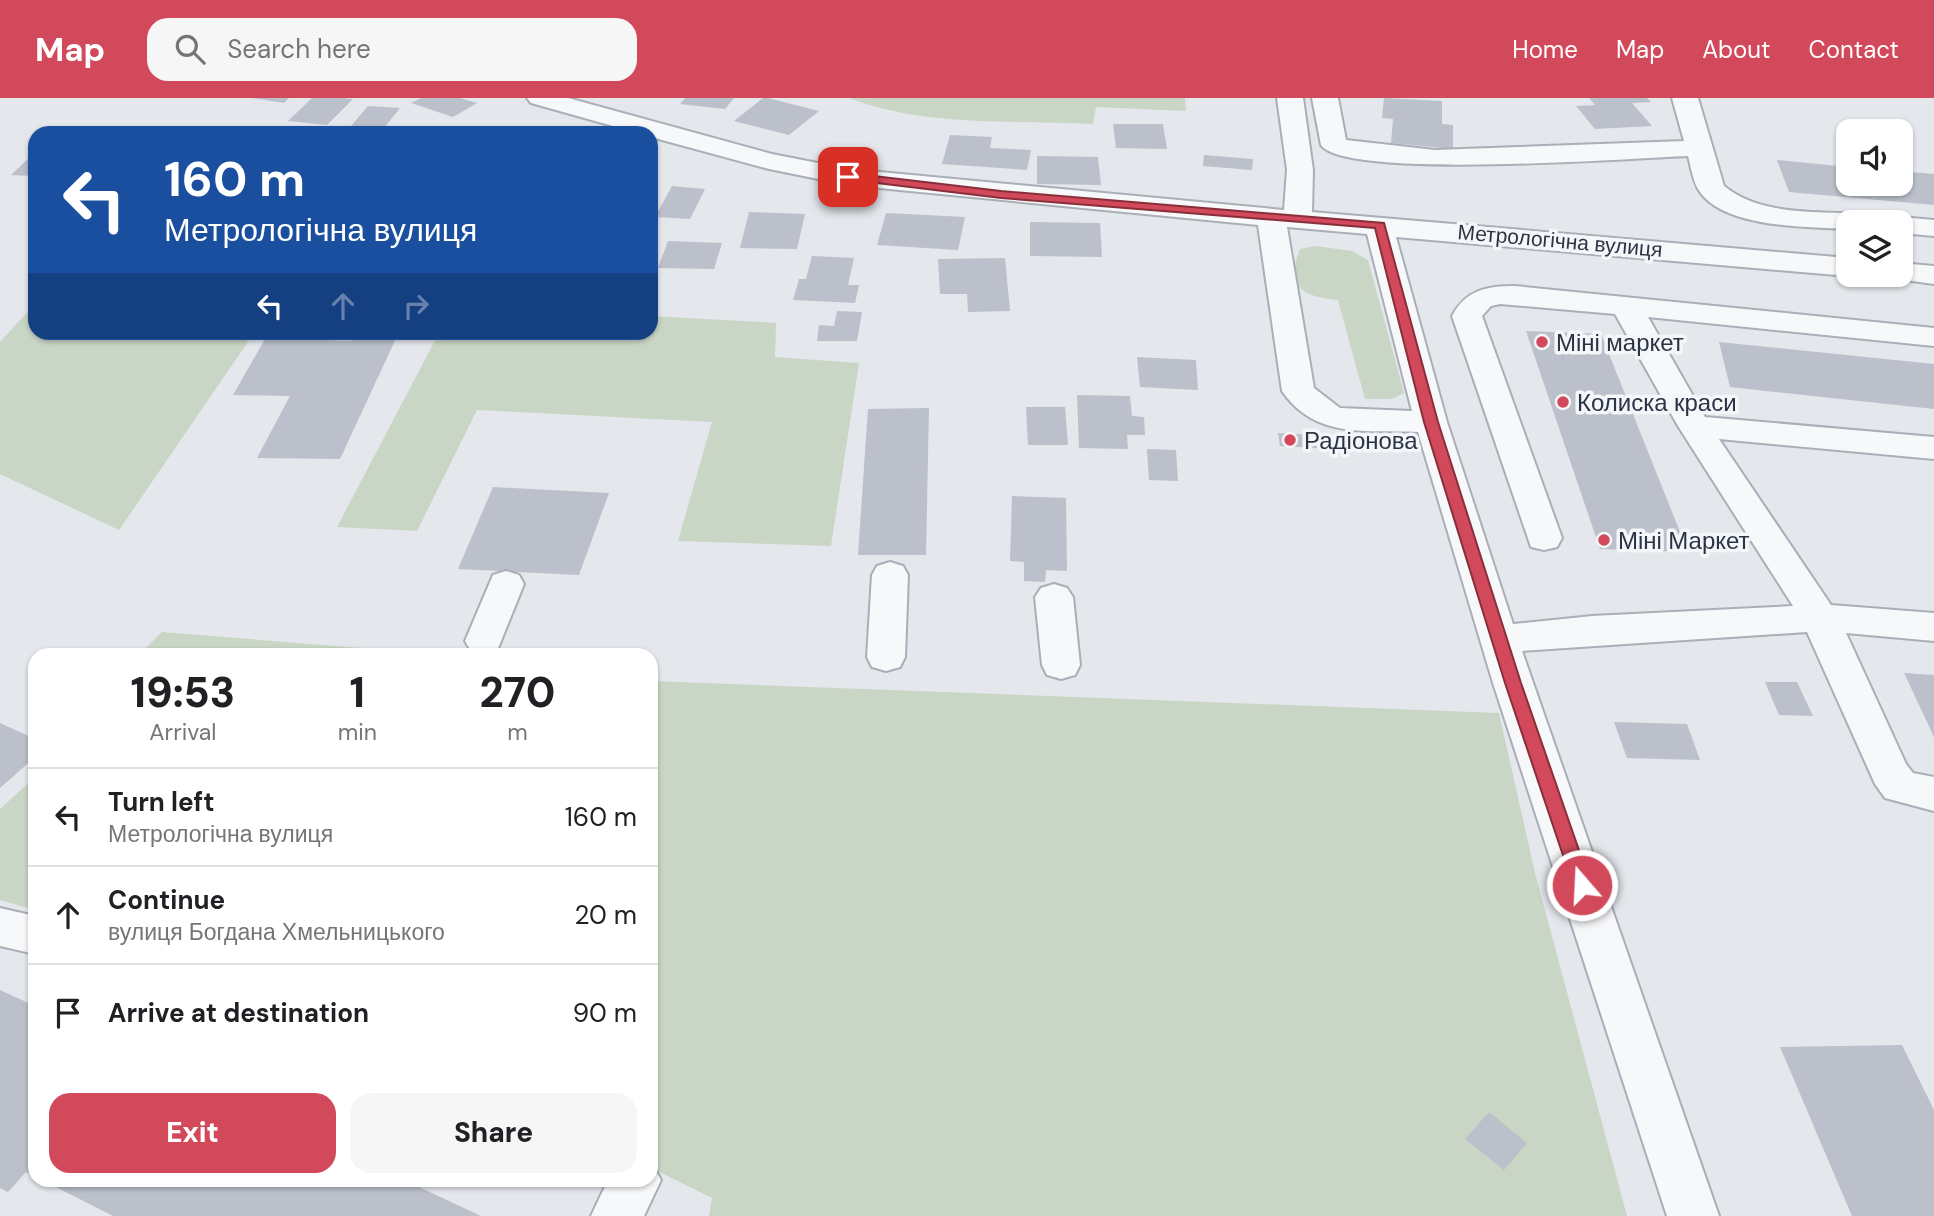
<!DOCTYPE html>
<meta charset="utf-8">
<style>
:root{--surface:#fff;--page:#f6f6f6;--text:#202124;--muted:#757577;--line:#e0e0e0;--accent:#d1495b}
body{margin:0;font-family:"DM Sans",sans-serif;background:var(--page);color:var(--text);height:100vh;display:flex;flex-direction:column;font-size:26px;white-space:nowrap}
*{box-sizing:border-box;margin:0}
p{font-size:23px;color:var(--muted)}
.icon{flex:none;width:38px;height:38px;fill:none;stroke:currentColor;stroke-width:2;stroke-linecap:round;stroke-linejoin:round}
.map{position:relative;flex:1;overflow:hidden}
.sheet{position:absolute;left:28px;top:550px;width:630px;height:539px;display:flex;flex-direction:column;background:var(--surface);border-radius:21px;box-shadow:0 2px 5px #0004}
.sheet>*{flex:none}
.banner{position:absolute;left:28px;top:28px;width:630px;height:214px;border-radius:21px;box-shadow:0 2px 5px #0004;background:#1a4fa0;color:#fff;overflow:hidden}
.tools{position:absolute;left:1836px;top:21px;display:grid;gap:14px}
.tools a{display:grid;place-items:center;width:77px;height:77px;border-radius:14px;background:var(--surface);box-shadow:0 2px 5px #0004;font-size:35px}
.pin{position:absolute;display:grid;place-items:center;width:60px;height:60px;color:#fff;margin:-30px;border-radius:14px;box-shadow:0 4px 10px #0006}
.me{position:absolute;width:77px;margin:-38px;rotate:341deg;stroke-linejoin:round;filter:drop-shadow(0 0 5px #0008)}
.turn{display:flex;align-items:center;gap:24px;height:147px;padding:0 21px;font-size:32px}
.turn .icon{width:91px;height:91px;stroke-width:2.5}
.turn b{display:block;font-size:49px;line-height:60px}
.lanes{display:flex;align-items:center;height:66px;padding:0 21px;background:#0003;justify-content:center;gap:35px;direction:ltr}
.lanes .off{opacity:.35}
.eta{display:flex;justify-content:space-evenly;align-items:center;height:119px;text-align:center}
.eta b{font-size:42px;font-weight:800;line-height:49px}
.button{display:flex;gap:14px;margin-top:auto;padding:14px 21px}
.button a{flex:1;height:80px;border-radius:21px;background:var(--accent);color:#fff;font-size:28px;font-weight:800;line-height:80px;text-align:center}
.button a+a{background:var(--page);color:var(--text)}
ul{padding:0;list-style:none}
li{display:flex;align-items:center;gap:21px;height:98px;padding:0 21px;border-top:2px solid var(--line)}
li div{flex:1}
li b{display:block;font-size:26px}
li em{font-style:normal}
header{display:flex;align-items:center;gap:42px;box-sizing:border-box;height:98px;padding:0 35px;background:var(--accent);color:#fff}
header strong{font-size:33px}
nav{display:flex;gap:38px;margin-inline-start:auto;font-size:24px}
.search{width:490px;height:63px;background:var(--page);display:flex;align-items:center;gap:18px;box-sizing:border-box;padding:0 24px;border-radius:21px;color:var(--muted);font-size:26px}
.map>svg:first-child{display:block}
.green{fill:#c9d6c5}
.building{fill:#bbc0ca}
.lines{fill:none;stroke-linecap:round;stroke-linejoin:round}
.minor-casing{stroke:#a9aeb7;stroke-width:4}
.minor{fill:#f7f8fa;fill-rule:evenodd}
.route{fill:#d1495b;stroke:#882f3b;stroke-width:2}
.poi-dot{fill:#d1495b;stroke:#f4f6f9;stroke-width:2.5}
.labels{text-anchor:middle;dominant-baseline:central;stroke-width:7;stroke-linejoin:round;paint-order:stroke}
.far-street-label{font-size:21px;fill:#2b3445;stroke:#f4f6f9}
.poi-label{font-size:24px;fill:#2b3445;stroke:#f4f6f9;text-anchor:start}
</style>
<header>
<strong>Map</strong>
<div class="search"><svg class="icon" aria-label="search" viewBox="0 0 24 24"><circle cx="10" cy="10" r="6"/><path d="M15 15l6 6"/></svg>Search here</div>
<nav><a>Home</a><a>Map</a><a>About</a><a>Contact</a></nav>
</header>
<div class="map">
<svg width="1934" height="1118" viewBox="0 0 1934 1118">
<rect width="100%" height="100%" fill="#e4e7ec"/>
<!-- green -->
<g class="green">
<path d="M849 0H1185L1186 13 1096 9 1093 26C1014 22 924 29 849 0Z"/>
<path d="M1315 148 1352 153 1368 162 1404 295 1392 301H1365L1338 202C1303 199 1285 189 1300 151Z"/>
<path d="M35 206V234L254 235 119 432 0 376V244Z"/>
<path d="M651 218 776 225 775 259 859 265 831 448 678 443 712 324 477 312 417 433 337 429 439 235 651 234Z"/>
<path d="M162 534 385 552 381 556H140Z"/>
<path d="M651 583 1499 615 1535 775 1627 1118H709L712 1100 651 1070Z"/>
<path d="M35 679V812L0 802V711Z"/>
</g>
<!-- building -->
<g class="building">
<path d="M252 0H289L284 5Z"/>
<path d="M312 0H342L353 1 327 27 288 23Z"/>
<path d="M421 0H460L477 5 453 19 411 5Z"/>
<path d="M685 0H734L725 11 680 6Z"/>
<path d="M763 0H768L819 13 789 37 734 23Z"/>
<path d="M1384 0 1442 3V26L1453 27V51L1391 45 1393 21 1382 20Z"/>
<path d="M1589 0H1647L1651 4 1632 5 1652 28 1595 31 1576 8 1595 7Z"/>
<path d="M368 8 400 10 380 35H345Z"/>
<path d="M1113 26H1163L1167 51 1116 50Z"/>
<path d="M950 37 992 39 990 50 1031 52 1027 72 942 66Z"/>
<path d="M35 54V78L11 77Z"/>
<path d="M1204 57 1253 61 1252 72 1203 68Z"/>
<path d="M1037 58 1098 59 1101 87 1037 86Z"/>
<path d="M1777 62 1848 69V86H1900V73L1934 76V107L1789 94Z"/>
<path d="M672 88 705 91 690 121 655 119Z"/>
<path d="M749 114 805 116 797 151 740 150Z"/>
<path d="M886 115 965 119 958 152 877 147Z"/>
<path d="M1030 124 1100 125 1102 159 1030 158Z"/>
<path d="M668 143 722 145 714 171 658 170Z"/>
<path d="M812 158 854 160 848 187H859L855 205 793 202 799 181H806Z"/>
<path d="M1005 160 1010 213 968 214 967 196H940L938 161Z"/>
<path d="M837 213 862 214 857 243H817L819 227 834 228Z"/>
<path d="M1526 233 1601 236 1688 454 1600 451Z"/>
<path d="M269 234H329L325 242 351 243 355 234H399L340 361 257 360 290 298 233 297Z"/>
<path d="M1719 244 1934 266V311L1730 289Z"/>
<path d="M1137 259 1196 262 1198 292 1140 289Z"/>
<path d="M1077 297 1130 298 1132 318 1144 319 1145 337H1127L1128 351 1079 350Z"/>
<path d="M1026 309H1065L1068 347H1028Z"/>
<path d="M929 310 926 457H858L868 311Z"/>
<path d="M1278 335 1333 338 1334 351 1280 348Z"/>
<path d="M1147 351 1176 352 1178 383 1149 382Z"/>
<path d="M493 389 609 395 579 477 458 471Z"/>
<path d="M1012 398 1066 400 1067 473 1046 472 1045 484 1024 483V464L1010 463Z"/>
<path d="M1904 575 1934 577V639Z"/>
<path d="M1765 584H1797L1813 618 1779 617Z"/>
<path d="M1614 624 1687 626 1700 662 1627 660Z"/>
<path d="M0 625 35 641V659L0 690Z"/>
<path d="M0 892 35 908V1078L26 1074 8 1094 0 1090Z"/>
<path d="M1902 947 1934 1012V1118H1852L1780 949Z"/>
<path d="M1489 1014 1527 1045 1504 1072 1465 1041Z"/>
<path d="M42 1082H404L481 1118H113Z"/>
</g>
<g class="lines">
<!-- minor casing -->
<g class="minor-casing">
<g id="minor">
<path d="M527 0H568L772 56 848 71 1284 112 1287 72 1277 0H1303L1313 72 1312 114 1848 160V177H1852L1848 178 1396 139 1447 324 1513 526 1592 518 1793 508 1678 328 1615 216 1500 206 1491 208 1482 218 1562 440 1557 449 1544 452 1531 449 1452 218C1466 192 1486 188 1515 188L1934 230V248L1648 219 1705 319 1934 339V361L1719 341 1831 507 1934 515V543L1846 535 1906 666 1913 675 1934 679V713L1885 700 1875 686 1807 534 1522 553 1719 1118H1667L1493 585 1418 334C1366 332 1315 341 1282 293L1258 127 848 87 769 71 651 39V35H638L531 5ZM1287 129 1367 136 1412 313 1340 310 1314 290Z"/>
<path d="M1312 0H1338L1346 42 1435 52 1684 43 1672 0H1698L1724 88C1762 119 1821 113 1868 116L1878 118 1882 124H1848V131C1808 129 1725 130 1700 94 1693 85 1691 69 1688 58 1635 60 1345 82 1321 47Z"/>
<path d="M1900 119 1934 122V138L1900 135V124H1888Z"/>
<path d="M1900 165 1934 168V186L1890 180 1887 177H1900Z"/>
<path d="M890 464 903 468 908 477 905 559 900 569 886 573 872 569 867 559 872 477 877 468Z"/>
<path d="M506 473 519 477 524 486 497 553 485 556 471 553 465 543 493 477Z"/>
<path d="M1054 486 1067 490 1073 499 1080 567 1075 577 1061 581 1047 577 1042 567 1035 499 1041 490Z"/>
<path d="M0 810 35 818V856L0 848Z"/>
<path d="M651 1064 661 1082 644 1118H591L608 1082H651Z"/>
</g>
</g>
<!-- minor -->
<use href="#minor" class="minor"/>
</g>
<!-- route -->
<path class="route" d="M848 75 1001 93 1384 125 1438 324 1521 585 1591 787 1588 793H1575L1573 787 1505 585 1424 324 1375 130 1001 100 844 81 842 79Z"/>
<!-- markers -->
<g class="poi-dot">
<circle cx="1542" cy="244" r="7"/>
<circle cx="1563" cy="304" r="7"/>
<circle cx="1290" cy="342" r="7"/>
<circle cx="1604" cy="442" r="7"/>
</g>
<g class="labels">
<!-- far-street labels -->
<g class="far-street-label">
<text transform="translate(1560 143) rotate(5)">Метрологічна вулиця</text>
</g>
<!-- poi labels -->
<g class="poi-label">
<text x="1556" y="244">Міні маркет</text>
<text x="1577" y="304">Колиска краси</text>
<text x="1304" y="342">Радіонова</text>
<text x="1618" y="442">Міні Маркет</text>
</g>
</g>
</svg>
<div class="tools">
<a><svg class="icon" aria-label="sound" viewBox="0 0 24 24"><path d="M4 9h4l5-4v14l-5-4H4zM17 9q2 3 0 6"/></svg></a>
<a><svg class="icon" aria-label="layers" viewBox="0 0 24 24"><path d="M12 4l9 5-9 5-9-5zM3 14l9 5 9-5"/></svg></a>
</div>
<div class="pin" style="left:848px;top:79px;background:#d93025"><svg class="icon" aria-label="arrive" viewBox="0 0 24 24"><path d="M6 21V4h12l-3 4 3 4H6"/></svg></div>
<svg class="me" style="left:1582px;top:787px" viewBox="-20 -20 40 40"><circle r="17" fill="#d1495b" stroke="#fff" stroke-width="3"/><path d="M0-11L8 9 0 5-8 9z" fill="#fff"/></svg>
<div class="banner">
<div class="turn"><svg class="icon" aria-label="left" viewBox="0 0 24 24"><path d="M17 20v-9H6M10 6l-5 5 5 5"/></svg><div><b>160 m</b>Метрологічна вулиця</div></div>
<div class="lanes"><svg class="icon" aria-label="left" viewBox="0 0 24 24"><path d="M17 20v-9H6M10 6l-5 5 5 5"/></svg><svg class="icon off" aria-label="ahead" viewBox="0 0 24 24"><path d="M12 20V5M6 11l6-6 6 6"/></svg><svg class="icon off" aria-label="right" viewBox="0 0 24 24"><path d="M7 20v-9h11M14 6l5 5-5 5"/></svg></div>
</div>
<section class="sheet">
<div class="eta">
<div><b>19:53</b><p>Arrival</p></div>
<div><b>1</b><p>min</p></div>
<div><b>270</b><p>m</p></div>
</div>
<ul>
<li><svg class="icon" aria-label="left" viewBox="0 0 24 24"><path d="M17 20v-9H6M10 6l-5 5 5 5"/></svg><div><b>Turn left</b><p>Метрологічна вулиця</p></div><em>160 m</em></li>
<li><svg class="icon" aria-label="ahead" viewBox="0 0 24 24"><path d="M12 20V5M6 11l6-6 6 6"/></svg><div><b>Continue</b><p>вулиця Богдана Хмельницького</p></div><em>20 m</em></li>
<li><svg class="icon" aria-label="arrive" viewBox="0 0 24 24"><path d="M6 21V4h12l-3 4 3 4H6"/></svg><div><b>Arrive at destination</b></div><em>90 m</em></li>
</ul>
<div class="button"><a>Exit</a><a>Share</a></div>
</section>
</div>
